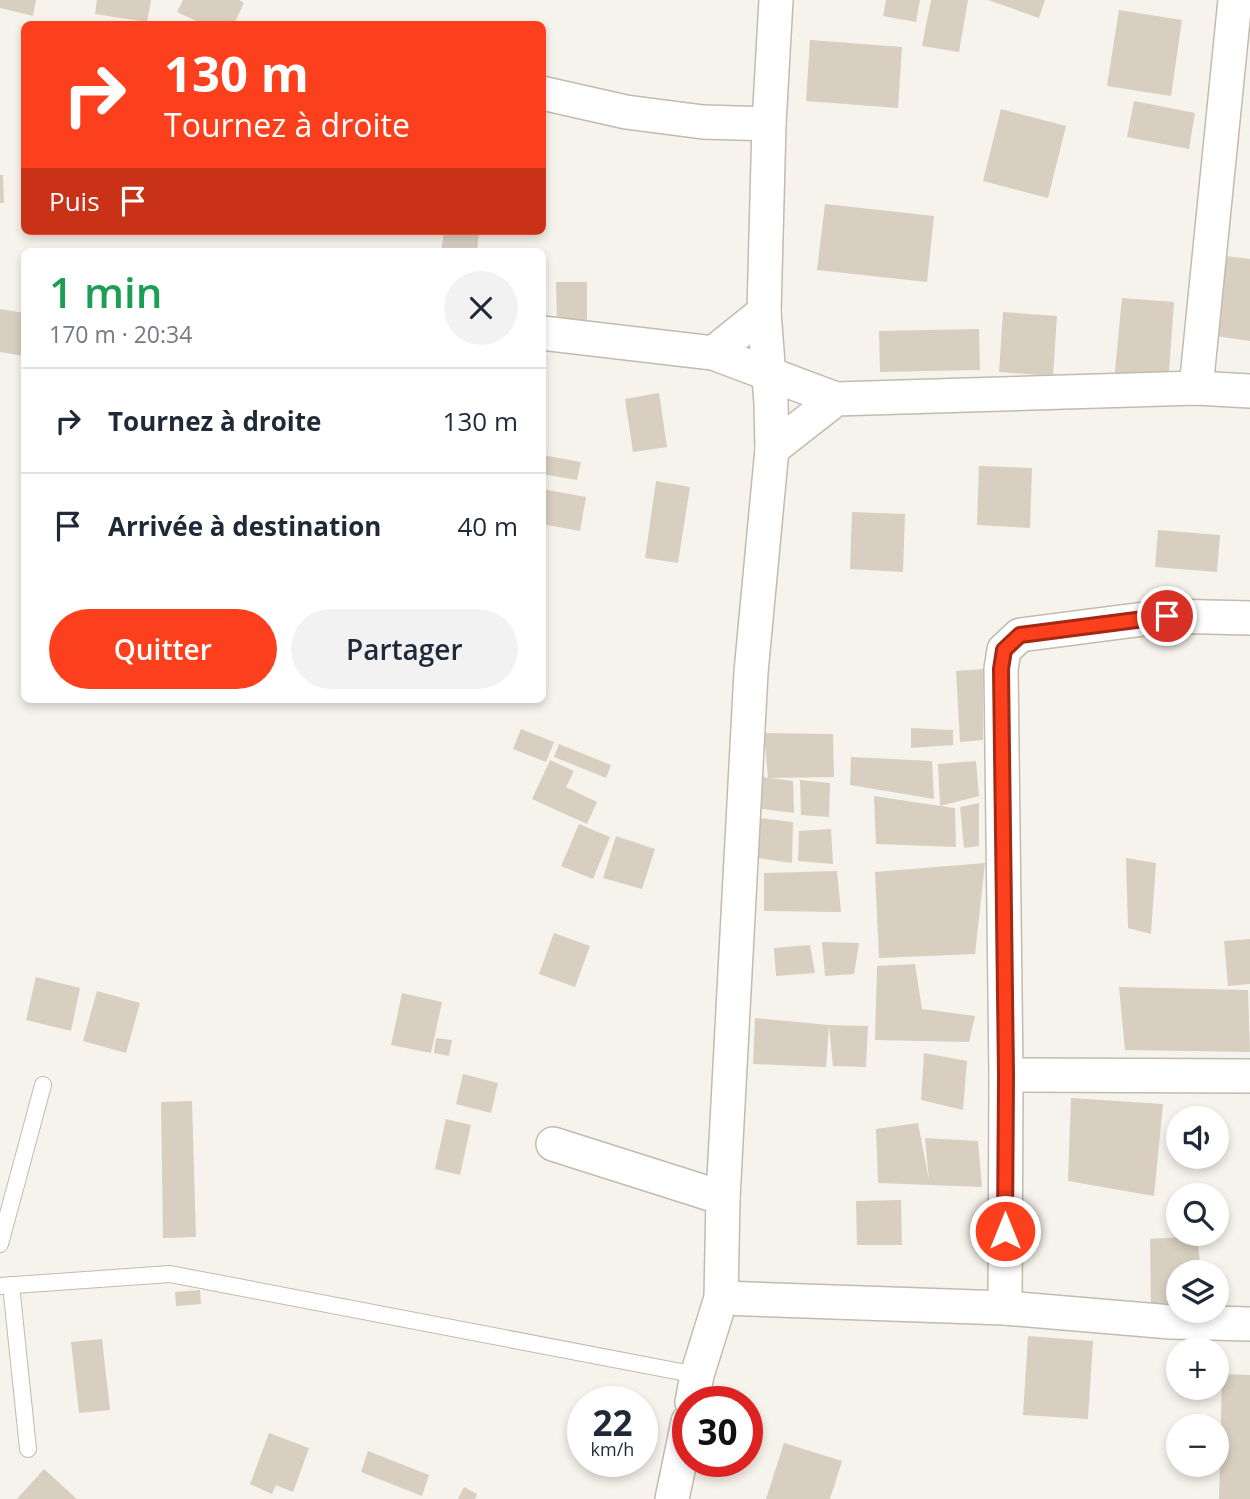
<!DOCTYPE html>
<html lang="fr">
<meta charset="utf-8">
<style>
:root{--surface:#fff;--page:#f2f2f3;--text:#1f2937;--muted:#747a83;--line:#e0e1e3;--accent:#fc3f1d}
body{margin:0;font-family:"Open Sans",sans-serif;background:var(--page);color:var(--text);height:100vh;display:flex;flex-direction:column;font-size:26px;white-space:nowrap}
*{box-sizing:border-box;margin:0}
p{font-size:23px;color:var(--muted)}
.icon{flex:none;width:38px;height:38px;fill:none;stroke:currentColor;stroke-width:2;stroke-linecap:round;stroke-linejoin:round}
.map{position:relative;flex:1;overflow:hidden}
.sheet{position:absolute;left:21px;top:248px;width:525px;height:455px;display:flex;flex-direction:column;background:var(--surface);border-radius:10px;box-shadow:0 4px 10px #0003}
.sheet>*{flex:none}
.banner{position:absolute;left:21px;top:21px;width:525px;height:214px;border-radius:10px;box-shadow:0 4px 10px #0003;background:#fc3f1d;color:#fff;overflow:hidden}
.fabs{position:absolute;left:1166px;top:1106px;display:grid;gap:14px}
.fabs a{display:grid;place-items:center;width:63px;height:63px;border-radius:50%;background:var(--surface);box-shadow:0 4px 10px #0003;font-size:35px}
.speed{position:absolute;left:567px;top:1386px;display:flex;gap:14px;font-size:35px;font-weight:700;text-align:center}
.speed>*{display:grid;place-content:center;width:91px;height:91px;border-radius:50%;background:var(--surface);box-shadow:0 4px 10px #0003;line-height:1}
.speed small{font-size:18px;font-weight:400}
.speed .limit{border:10px solid #d22;background:#fff;color:#111}
.pin{position:absolute;display:grid;place-items:center;width:60px;height:60px;color:#fff;margin:-30px;border:4px solid #fff;border-radius:50%;box-shadow:0 2px 7px #0007}
.me{position:absolute;width:77px;margin:-38px;rotate:0deg;stroke-linejoin:round;filter:drop-shadow(0 0 5px #0008)}
.turn{display:flex;align-items:center;gap:24px;height:147px;padding:0 28px;font-size:32px}
.turn .icon{width:91px;height:91px;stroke-width:2.5}
.turn b{display:block;font-size:49px;line-height:60px}
.then{display:flex;align-items:center;height:66px;padding:0 28px;background:#0003;gap:14px;font-size:26px}
.round{display:grid;place-items:center;flex:none;width:74px;height:74px;border-radius:37px;background:var(--page)}
.head{display:flex;align-items:center;justify-content:space-between;height:119px;padding:0 28px}
h1{font-size:42px;font-weight:600;line-height:52px;color:#1e9e55}
.action{display:flex;gap:14px;margin-top:auto;padding:14px 28px}
.action a{flex:1;height:80px;border-radius:42px;background:var(--accent);color:#fff;font-size:28px;font-weight:600;line-height:80px;text-align:center}
.action a+a{background:var(--page);color:var(--text)}
ul{padding:0;list-style:none}
li{display:flex;align-items:center;gap:21px;height:105px;padding:0 28px;border-top:2px solid var(--line)}
li div{flex:1}
li b{display:block;font-size:26px}
li em{font-style:normal}
.map>svg:first-child{display:block}
.building{fill:#d8cfc1}
.lines{fill:none;stroke-linecap:round;stroke-linejoin:round}
.service-casing{stroke:#c2bbae;stroke-width:18}
.minor-casing{stroke:#c2bbae;stroke-width:36}
.service{stroke:#fff;stroke-width:16}
.minor{stroke:#fff;stroke-width:33}
.route-casing{stroke:#a42913;stroke-width:18}
.route{stroke:#fc3f1d;stroke-width:12}
</style>
<div class="map">
<svg width="1250" height="1499" viewBox="0 0 1250 1499">
<rect width="100%" height="100%" fill="#f6f3ec"/>
<!-- building -->
<g class="building">
<path d="M0 0H36L33 16 0 8Z"/>
<path d="M97 0H151L147 22 95 14Z"/>
<path d="M183 0H239L244 3 234 24H203L177 12Z"/>
<path d="M886 0H920L916 22 883 16Z"/>
<path d="M931 0H968L959 52 922 46Z"/>
<path d="M988 0H1045L1039 18Z"/>
<path d="M1119 10 1182 20 1171 96 1107 86Z"/>
<path d="M810 40 902 47 898 108 806 101Z"/>
<path d="M1134 101 1195 113 1189 149 1127 137Z"/>
<path d="M1001 109 1066 126 1048 198 983 181Z"/>
<path d="M0 175H3L4 203H0Z"/>
<path d="M825 204 934 216 927 282 817 270Z"/>
<path d="M444 231H479L477 252H441Z"/>
<path d="M1226 256 1250 259V341L1216 336Z"/>
<path d="M556 282H587V320L557 321Z"/>
<path d="M1122 298 1174 302 1168 386 1114 381Z"/>
<path d="M0 309 24 313V356L0 352Z"/>
<path d="M1003 312 1057 316 1053 376 999 372Z"/>
<path d="M979 329 980 370 880 372 879 331Z"/>
<path d="M659 393 667 447 633 452 625 399Z"/>
<path d="M543 455 581 462 577 480 542 474Z"/>
<path d="M979 466 1032 468 1030 528 977 525Z"/>
<path d="M656 481 690 487 678 563 645 558Z"/>
<path d="M542 489 586 497 580 531 542 524Z"/>
<path d="M852 512 905 514 903 572 850 569Z"/>
<path d="M1158 530 1220 535 1217 572 1155 567Z"/>
<path d="M983 669V740L960 742 956 671Z"/>
<path d="M911 728 953 730V745L911 748Z"/>
<path d="M521 729 554 742 546 762 513 749Z"/>
<path d="M764 733 833 734 834 777 768 778Z"/>
<path d="M559 744 611 765 606 778 554 757Z"/>
<path d="M851 757 932 761 934 799 850 785Z"/>
<path d="M550 760 574 771 566 787 597 802 587 824 532 799Z"/>
<path d="M976 761 979 796 940 806 955 808 956 847 876 844 874 796 940 806 938 764Z"/>
<path d="M762 777 793 781 794 813 762 809Z"/>
<path d="M800 780 830 783 829 817 801 815Z"/>
<path d="M979 803V846L964 848 960 807Z"/>
<path d="M759 818 793 822 792 863 757 858Z"/>
<path d="M579 824 610 837 593 879 561 866Z"/>
<path d="M831 829 833 864 798 861 799 831Z"/>
<path d="M616 836 655 849 642 889 603 878Z"/>
<path d="M1126 858 1156 863 1151 934 1128 928Z"/>
<path d="M985 863 975 954 879 958 875 872Z"/>
<path d="M837 871 841 912 764 911V873Z"/>
<path d="M554 933 590 946 575 987 539 974Z"/>
<path d="M1250 939V984L1228 986 1224 941Z"/>
<path d="M822 942 859 943 854 974 825 976Z"/>
<path d="M810 945 815 973 776 976 774 948Z"/>
<path d="M915 964 922 1009 975 1016 969 1042 875 1040 877 966Z"/>
<path d="M36 977 80 988 71 1031 26 1020Z"/>
<path d="M1119 987 1248 990 1250 1052 1125 1050Z"/>
<path d="M97 991 140 1003 126 1053 83 1041Z"/>
<path d="M402 993 442 1002 431 1053 391 1045Z"/>
<path d="M755 1018 829 1025 826 1067 753 1064Z"/>
<path d="M829 1025 868 1026 866 1067 833 1066Z"/>
<path d="M436 1038 452 1040 449 1056 434 1053Z"/>
<path d="M924 1053 967 1061 963 1110 921 1100Z"/>
<path d="M463 1074 498 1083 491 1113 456 1104Z"/>
<path d="M1071 1098 1163 1104 1154 1196 1068 1181Z"/>
<path d="M192 1101 196 1237 163 1238 161 1102Z"/>
<path d="M446 1119 471 1125 460 1175 435 1169Z"/>
<path d="M918 1123 929 1180 925 1138 978 1141 982 1187 878 1183 876 1129Z"/>
<path d="M901 1200 902 1245H857L856 1201Z"/>
<path d="M1197 1236 1201 1272H1178V1309L1151 1310 1150 1239Z"/>
<path d="M200 1290 201 1304 176 1306 175 1292Z"/>
<path d="M1028 1336 1093 1341 1088 1419 1023 1415Z"/>
<path d="M102 1339 110 1410 79 1413 71 1342Z"/>
<path d="M1222 1374 1250 1375V1499H1219Z"/>
<path d="M269 1433 309 1448 293 1492 276 1485 272 1494 250 1484Z"/>
<path d="M784 1443 842 1461 830 1499H766Z"/>
<path d="M368 1451 429 1475 422 1496 361 1472Z"/>
<path d="M714 1461H739L734 1474 712 1466Z"/>
<path d="M44 1469 77 1499H17Z"/>
<path d="M464 1487 477 1494 475 1499H458Z"/>
</g>
<g class="lines">
<!-- service casing -->
<g class="service-casing">
<g id="service">
<path d="M0 1244 43 1085"/>
<path d="M11 1285 28 1449"/>
<path d="M0 1286 170 1274 697 1375"/>
</g>
</g>
<!-- minor casing -->
<g class="minor-casing">
<g id="minor">
<path d="M542 93 626 112 703 122 769 124"/>
<path d="M542 333 713 353 836 399"/>
<path d="M713 353 764 312"/>
<path d="M1196 388 1235 0"/>
<path d="M772 449 836 399 1196 388 1250 391"/>
<path d="M1006 1075 1250 1076"/>
<path d="M553 1144 723 1198"/>
<path d="M721 1298 1005 1308 1171 1322 1250 1324"/>
<path d="M1005 1308 1006 1075 1001 669 1004 650 1020 635 1167 616 1250 618"/>
<path d="M692 1402 697 1375 721 1298 723 1198 751 672 772 449 771 403 764 312 769 124 776 0"/>
<path d="M672 1499 688 1422"/>
</g>
</g>
<!-- service -->
<use href="#service" class="service"/>
<!-- minor -->
<use href="#minor" class="minor"/>
</g>
<g class="lines">
<!-- route casing -->
<g class="route-casing">
<path id="route" d="M1005 1231 1006 1075 1001 669 1004 650 1020 635 1167 616"/>
</g>
<!-- route -->
<use href="#route" class="route"/>
</g>
</svg>
<div class="fabs">
<a><svg class="icon" aria-label="sound" viewBox="0 0 24 24"><path d="M4 9h4l5-4v14l-5-4H4zM17 9q2 3 0 6"/></svg></a>
<a><svg class="icon" aria-label="search" viewBox="0 0 24 24"><circle cx="10" cy="10" r="6"/><path d="M15 15l6 6"/></svg></a>
<a><svg class="icon" aria-label="layers" viewBox="0 0 24 24"><path d="M12 4l9 5-9 5-9-5zM3 14l9 5 9-5"/></svg></a>
<a>+</a>
<a>−</a>
</div>
<div class="speed"><div>22<small>km/h</small></div><div class="limit">30</div></div>
<div class="pin" style="left:1167px;top:616px;background:#d93025"><svg class="icon" aria-label="arrive" viewBox="0 0 24 24"><path d="M6 21V4h12l-3 4 3 4H6"/></svg></div>
<svg class="me" style="left:1005px;top:1231px" viewBox="-20 -20 40 40"><circle r="17" fill="#fc3f1d" stroke="#fff" stroke-width="3"/><path d="M0-11L8 9 0 5-8 9z" fill="#fff"/></svg>
<div class="banner">
<div class="turn"><svg class="icon" aria-label="right" viewBox="0 0 24 24"><path d="M7 20v-9h11M14 6l5 5-5 5"/></svg><div><b>130 m</b>Tournez à droite</div></div>
<div class="then">Puis<svg class="icon" aria-label="arrive" viewBox="0 0 24 24"><path d="M6 21V4h12l-3 4 3 4H6"/></svg></div>
</div>
<section class="sheet">
<div class="head"><div><h1>1 min</h1><p>170 m · 20:34</p></div><a class="round"><svg class="icon" aria-label="close" viewBox="0 0 24 24"><path d="M6 6l12 12M18 6L6 18"/></svg></a></div>
<ul>
<li><svg class="icon" aria-label="right" viewBox="0 0 24 24"><path d="M7 20v-9h11M14 6l5 5-5 5"/></svg><div><b>Tournez à droite</b></div><em>130 m</em></li>
<li><svg class="icon" aria-label="arrive" viewBox="0 0 24 24"><path d="M6 21V4h12l-3 4 3 4H6"/></svg><div><b>Arrivée à destination</b></div><em>40 m</em></li>
</ul>
<div class="action"><a>Quitter</a><a>Partager</a></div>
</section>
</div>
